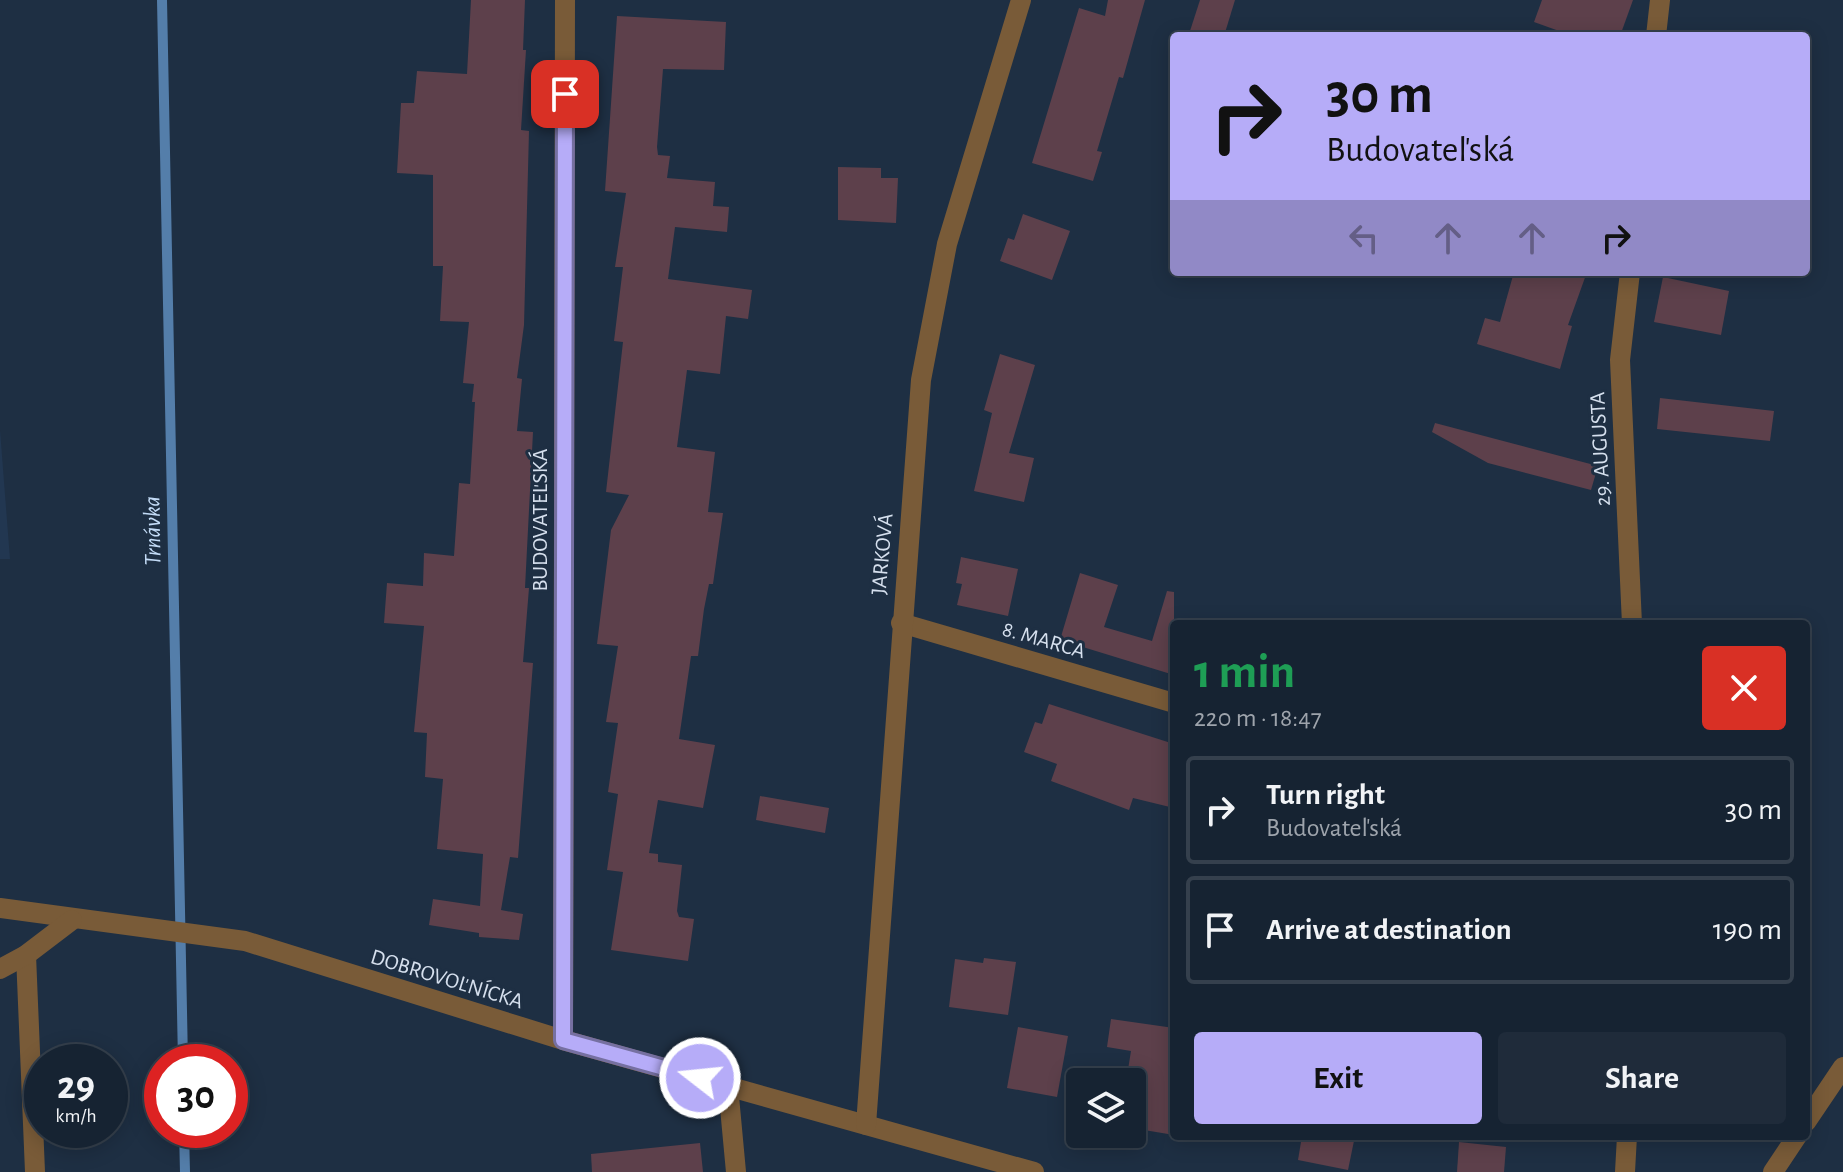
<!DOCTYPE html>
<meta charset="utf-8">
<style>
:root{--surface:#162332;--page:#1f2b3a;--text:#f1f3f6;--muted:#9ea4ac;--line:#35404d;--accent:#b6acf8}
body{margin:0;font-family:"Alegreya Sans",sans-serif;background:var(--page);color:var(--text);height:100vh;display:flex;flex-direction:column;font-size:30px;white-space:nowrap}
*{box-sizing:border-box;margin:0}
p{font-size:26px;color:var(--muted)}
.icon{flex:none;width:44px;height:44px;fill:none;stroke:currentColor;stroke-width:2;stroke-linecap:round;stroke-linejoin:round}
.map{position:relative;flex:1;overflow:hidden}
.details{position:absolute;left:1170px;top:620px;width:640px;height:520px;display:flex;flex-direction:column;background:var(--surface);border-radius:8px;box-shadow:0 4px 20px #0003,0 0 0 2px var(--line)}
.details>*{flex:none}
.top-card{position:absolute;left:1170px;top:32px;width:640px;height:244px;border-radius:8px;box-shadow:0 4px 20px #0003,0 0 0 2px var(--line);background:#b6acf8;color:#111;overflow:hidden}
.buttons{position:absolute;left:1066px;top:1068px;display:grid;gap:16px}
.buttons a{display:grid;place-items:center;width:80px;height:80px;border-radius:8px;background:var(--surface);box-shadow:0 4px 20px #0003,0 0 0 2px var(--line);font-size:40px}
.speed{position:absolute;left:24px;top:1044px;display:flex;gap:16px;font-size:40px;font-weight:700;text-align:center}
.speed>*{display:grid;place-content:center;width:104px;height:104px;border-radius:50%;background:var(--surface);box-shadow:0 4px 20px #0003,0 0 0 2px var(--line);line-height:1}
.speed small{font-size:20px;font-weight:400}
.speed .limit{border:12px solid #d22;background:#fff;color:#111}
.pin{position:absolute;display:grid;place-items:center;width:68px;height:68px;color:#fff;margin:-34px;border-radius:16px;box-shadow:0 4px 12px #0006}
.me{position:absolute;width:88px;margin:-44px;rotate:286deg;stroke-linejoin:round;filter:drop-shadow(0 0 6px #0008)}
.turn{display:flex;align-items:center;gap:28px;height:168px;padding:0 24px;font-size:36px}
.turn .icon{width:104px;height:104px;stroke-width:2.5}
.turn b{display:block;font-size:56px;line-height:68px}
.lanes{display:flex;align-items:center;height:76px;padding:0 24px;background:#0003;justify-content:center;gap:40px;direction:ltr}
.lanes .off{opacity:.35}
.round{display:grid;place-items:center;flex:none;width:84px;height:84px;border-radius:8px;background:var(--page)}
.overview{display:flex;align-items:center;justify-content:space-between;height:136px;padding:0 24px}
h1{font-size:48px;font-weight:700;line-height:60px;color:#1e9e55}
.action{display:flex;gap:16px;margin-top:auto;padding:16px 24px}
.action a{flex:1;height:92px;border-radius:8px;background:var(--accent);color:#111;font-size:32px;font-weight:700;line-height:92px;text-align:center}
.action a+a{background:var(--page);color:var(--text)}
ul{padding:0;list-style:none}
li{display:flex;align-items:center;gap:24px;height:108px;margin:0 16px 12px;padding:0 8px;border:4px solid var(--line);border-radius:8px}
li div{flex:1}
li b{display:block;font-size:30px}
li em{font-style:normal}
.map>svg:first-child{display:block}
.built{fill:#223751}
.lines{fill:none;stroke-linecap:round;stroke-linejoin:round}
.stream{stroke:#547eaa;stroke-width:10}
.building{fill:#5d404b}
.minor{stroke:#795b38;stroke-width:20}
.route-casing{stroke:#7670a1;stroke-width:20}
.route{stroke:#b6acf8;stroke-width:14}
.labels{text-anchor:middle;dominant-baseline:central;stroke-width:6;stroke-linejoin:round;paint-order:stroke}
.street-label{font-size:22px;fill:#d6e0ee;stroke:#1e2f43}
.water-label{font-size:24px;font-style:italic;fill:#c3dbf6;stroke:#1e2f43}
</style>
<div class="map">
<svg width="1843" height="1172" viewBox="0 0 1843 1172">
<rect width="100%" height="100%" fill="#1e2f43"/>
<!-- built -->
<path class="built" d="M0 430 10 559H0Z"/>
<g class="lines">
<!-- stream -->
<g class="stream">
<path d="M162 0 183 1062"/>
<path d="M184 1130 185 1172"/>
</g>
</g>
<!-- building -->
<g class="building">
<path d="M471 0H525L523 50H526L521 130 529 131 524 325 517 378 522 379 517 431 533 432 525 588H529L523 662 533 663 518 858 510 857 501 910 523 914 519 940 479 937V933L429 925 433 899 480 906 483 854 437 849 443 779 425 777 427 733 414 732 424 626 384 623 387 583 423 586 424 553 454 556 459 483 470 484 475 402H472L474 384 463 383 469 322 440 321 443 266H433V175L397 173 401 103H414L417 71 467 74Z"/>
<path d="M1108 0H1145L1123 78 1119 77 1097 151 1102 152 1093 181 1032 163 1079 8 1105 16Z"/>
<path d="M1200 0H1235L1224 36H1205L1190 31Z"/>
<path d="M1542 0H1633L1620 36H1573L1534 22Z"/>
<path d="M617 16 726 22 724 70 663 69 657 147 658 155 670 156 667 178 715 182 713 206 729 207 727 232 675 227 668 279 752 290 748 319 726 316 720 374 687 370 677 447 715 452 708 512 723 513 713 584H709L704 609 698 656H691L679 739 715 745 703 808 658 800 649 853 658 854V862L682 865 677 911 679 917 694 919 688 961 611 950 623 872 607 870 618 794 608 792 618 723 606 722 618 646 597 644 611 530 629 495 606 492 623 342 614 341 623 267H615L626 193 605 191Z"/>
<path d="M838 167 881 168V178H898L896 223 838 220Z"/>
<path d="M1023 214 1070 231 1052 280 1000 261 1008 238 1014 240Z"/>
<path d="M1514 272H1587L1568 325 1572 326 1560 369 1477 344 1485 318 1500 322Z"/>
<path d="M1663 277 1729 291 1721 335 1654 322Z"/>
<path d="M1000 354 1035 365 1009 453 1034 458 1024 502 974 491 992 413 984 410Z"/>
<path d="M1660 398 1774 411 1770 441 1657 429Z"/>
<path d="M1435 423 1598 466 1591 490 1488 463 1432 432Z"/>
<path d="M961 557 1018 569 1008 616 957 605 962 584 956 583Z"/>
<path d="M1080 573 1118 585 1104 627 1152 641 1167 591 1174 592V675L1060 640Z"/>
<path d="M1049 704 1174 744V808L1133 798 1129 810 1051 781 1057 764 1024 752 1035 722 1042 724Z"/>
<path d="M760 796 829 808 825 833 756 820Z"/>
<path d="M984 958 1016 962 1008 1015 949 1007 955 959 983 963Z"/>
<path d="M1111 1019 1174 1028V1135L1132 1128V1082H1126L1131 1051 1107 1047Z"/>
<path d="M1018 1027 1068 1036 1057 1097 1007 1088Z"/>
<path d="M1302 1136H1355L1348 1170 1298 1160Z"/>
<path d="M1459 1142 1506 1147 1504 1172H1457Z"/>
<path d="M700 1143 703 1172H592L591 1154Z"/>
</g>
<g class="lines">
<!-- minor -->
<g class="minor">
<path d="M1656 36 1660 0"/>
<path d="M1630 272 1620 360 1632 624"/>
<path d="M901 623 1174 703"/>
<path d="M0 908 245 941 563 1040 1034 1172"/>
<path d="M26 955 35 1172"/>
<path d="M0 969 26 955 72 920"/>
<path d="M563 1040 565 0"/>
<path d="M728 1086 736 1172"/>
<path d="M1806 1122 1843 1067"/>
<path d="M866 1125 921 380 947 244 1021 0"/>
<path d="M1625 1172 1627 1136"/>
<path d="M1773 1172 1797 1136"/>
</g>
</g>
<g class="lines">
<!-- route casing -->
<g class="route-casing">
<path id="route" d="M565 94 563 1040 700 1078"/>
</g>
<!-- route -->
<use href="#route" class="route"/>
</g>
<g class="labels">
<!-- street labels -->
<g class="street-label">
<text transform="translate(1600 449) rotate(-93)">29. AUGUSTA</text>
<text transform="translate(540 520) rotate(-90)">BUDOVATEĽSKÁ</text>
<text transform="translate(882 554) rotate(-85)">JARKOVÁ</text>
<text transform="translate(1044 640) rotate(16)">8. MARCA</text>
<text transform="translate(447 979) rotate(17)">DOBROVOĽNÍCKA</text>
</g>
<!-- water labels -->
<g class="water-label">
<text transform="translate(153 531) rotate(-91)">Trnávka</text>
</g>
</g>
</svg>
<div class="buttons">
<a><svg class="icon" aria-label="layers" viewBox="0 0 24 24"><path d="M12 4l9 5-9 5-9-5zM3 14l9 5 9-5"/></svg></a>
</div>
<div class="speed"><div>29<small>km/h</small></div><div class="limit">30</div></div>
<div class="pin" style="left:565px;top:94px;background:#d93025"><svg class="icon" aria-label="arrive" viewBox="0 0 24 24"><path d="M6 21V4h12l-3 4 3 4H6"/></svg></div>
<svg class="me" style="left:700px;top:1078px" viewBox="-20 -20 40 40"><circle r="17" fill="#b6acf8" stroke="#fff" stroke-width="3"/><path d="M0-11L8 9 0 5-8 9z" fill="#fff"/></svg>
<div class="top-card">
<div class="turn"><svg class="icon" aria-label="right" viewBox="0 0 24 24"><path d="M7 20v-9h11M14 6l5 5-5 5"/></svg><div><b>30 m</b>Budovateľská</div></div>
<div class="lanes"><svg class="icon off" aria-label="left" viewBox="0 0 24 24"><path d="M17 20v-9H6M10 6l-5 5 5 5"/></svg><svg class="icon off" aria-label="ahead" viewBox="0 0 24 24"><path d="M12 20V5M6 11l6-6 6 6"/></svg><svg class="icon off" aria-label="ahead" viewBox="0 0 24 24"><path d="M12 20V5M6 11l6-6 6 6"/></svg><svg class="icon" aria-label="right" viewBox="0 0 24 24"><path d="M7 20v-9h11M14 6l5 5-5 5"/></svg></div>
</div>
<section class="details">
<div class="overview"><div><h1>1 min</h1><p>220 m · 18:47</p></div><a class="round" style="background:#d93025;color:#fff"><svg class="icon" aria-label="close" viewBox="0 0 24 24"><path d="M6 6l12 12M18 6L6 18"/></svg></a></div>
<ul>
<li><svg class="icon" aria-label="right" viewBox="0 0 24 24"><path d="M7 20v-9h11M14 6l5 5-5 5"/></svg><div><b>Turn right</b><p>Budovateľská</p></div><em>30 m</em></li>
<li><svg class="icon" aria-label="arrive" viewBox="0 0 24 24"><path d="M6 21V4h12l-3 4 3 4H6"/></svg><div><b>Arrive at destination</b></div><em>190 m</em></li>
</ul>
<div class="action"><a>Exit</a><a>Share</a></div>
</section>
</div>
